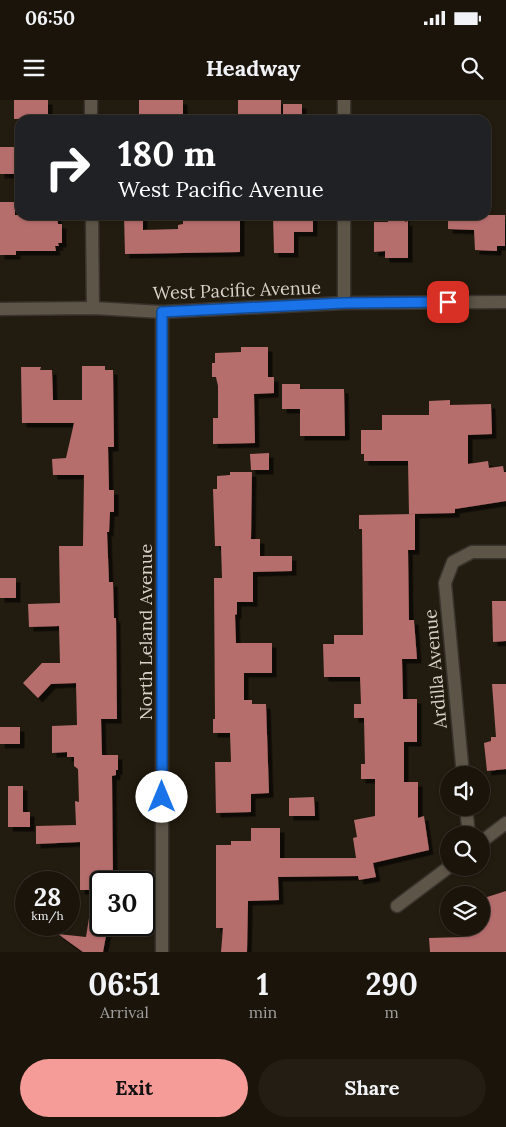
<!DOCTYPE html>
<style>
:root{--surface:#1a140b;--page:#231d14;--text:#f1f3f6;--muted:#9f9e9d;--line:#38332c;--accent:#f59b98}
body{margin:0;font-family:Lora,serif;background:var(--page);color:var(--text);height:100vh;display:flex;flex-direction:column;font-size:19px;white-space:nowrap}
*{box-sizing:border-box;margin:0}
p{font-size:16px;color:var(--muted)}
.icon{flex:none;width:28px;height:28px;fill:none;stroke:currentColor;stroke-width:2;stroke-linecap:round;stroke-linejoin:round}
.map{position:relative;height:852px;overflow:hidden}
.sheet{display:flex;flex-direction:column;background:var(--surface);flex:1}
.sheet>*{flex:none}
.top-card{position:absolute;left:15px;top:15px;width:476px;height:105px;border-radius:15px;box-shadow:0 1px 4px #0004,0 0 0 1px var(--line);background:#202124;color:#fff;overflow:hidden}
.fabs{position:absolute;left:440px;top:666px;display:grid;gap:10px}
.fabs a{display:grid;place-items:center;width:50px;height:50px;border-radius:50%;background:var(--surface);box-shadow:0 1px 4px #0004,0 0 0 1px var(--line);font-size:25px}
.speed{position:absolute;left:15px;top:771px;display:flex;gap:10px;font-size:25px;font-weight:700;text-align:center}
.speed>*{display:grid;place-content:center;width:65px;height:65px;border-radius:50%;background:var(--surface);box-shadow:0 1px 4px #0004,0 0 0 1px var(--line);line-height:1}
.speed small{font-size:12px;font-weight:400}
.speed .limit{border:2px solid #111;border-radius:8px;background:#fff;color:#111}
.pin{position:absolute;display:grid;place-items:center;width:42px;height:42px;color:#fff;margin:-21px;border-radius:10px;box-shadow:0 2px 8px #0006}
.me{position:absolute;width:55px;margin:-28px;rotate:0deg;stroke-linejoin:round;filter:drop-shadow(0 0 4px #0008)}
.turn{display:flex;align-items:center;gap:18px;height:105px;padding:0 20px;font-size:22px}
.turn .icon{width:65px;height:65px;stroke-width:2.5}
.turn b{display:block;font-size:35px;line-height:42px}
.eta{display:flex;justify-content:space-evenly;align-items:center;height:85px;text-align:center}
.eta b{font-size:30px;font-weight:700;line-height:35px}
.button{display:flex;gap:10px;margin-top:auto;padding:10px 20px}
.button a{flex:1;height:58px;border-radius:30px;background:var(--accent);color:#111;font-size:20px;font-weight:700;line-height:58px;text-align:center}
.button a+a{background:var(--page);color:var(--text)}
.status{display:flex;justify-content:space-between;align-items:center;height:35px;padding:0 25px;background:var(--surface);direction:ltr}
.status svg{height:14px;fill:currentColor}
header{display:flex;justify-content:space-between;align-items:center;height:65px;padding:0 20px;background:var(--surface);font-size:22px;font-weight:700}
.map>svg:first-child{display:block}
.building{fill:#b66e6d;filter:url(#shadow)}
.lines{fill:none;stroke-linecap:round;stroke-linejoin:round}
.minor-casing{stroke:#38332d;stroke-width:15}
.minor{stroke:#5d5547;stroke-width:12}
.route-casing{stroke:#114b97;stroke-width:12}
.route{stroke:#1a73e8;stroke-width:9}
.labels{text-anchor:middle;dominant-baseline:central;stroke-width:5;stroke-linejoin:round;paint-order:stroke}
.street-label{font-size:18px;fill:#d6d1c9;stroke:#221b0f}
</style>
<div class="status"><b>06:50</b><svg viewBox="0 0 49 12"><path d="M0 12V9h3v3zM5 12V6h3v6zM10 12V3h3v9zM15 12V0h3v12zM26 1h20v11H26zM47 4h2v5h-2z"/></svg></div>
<header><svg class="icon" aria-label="menu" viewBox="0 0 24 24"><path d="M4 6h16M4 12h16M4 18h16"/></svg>Headway<svg class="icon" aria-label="search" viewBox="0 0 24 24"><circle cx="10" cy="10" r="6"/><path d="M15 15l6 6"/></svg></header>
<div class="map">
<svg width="506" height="852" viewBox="0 0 506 852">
<defs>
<filter id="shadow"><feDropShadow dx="4.5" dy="4.5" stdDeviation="0" flood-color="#0009"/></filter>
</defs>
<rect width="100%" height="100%" fill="#221b0f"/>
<!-- building -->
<g class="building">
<path d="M14 0H48V18L14 19Z"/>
<path d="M139 0H183V14L139 15Z"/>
<rect x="238" y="0" width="43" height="16"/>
<rect x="283" y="4" width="19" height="16"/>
<rect x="0" y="47" width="20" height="27"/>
<path d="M0 102H15V115H57L58 124H62V143H58L59 146H55L56 151H16V155H0Z"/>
<path d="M124 115H143V130L178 129V125L183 124V117L240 115V152L125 154Z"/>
<path d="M273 115H313V132H294V153H274Z"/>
<path d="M388 115H405V122L408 121V158H385V151L374 152V122H388Z"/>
<path d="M448 115H505V146H497V151L475 150 474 130 448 129Z"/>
<path d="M241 247H268V277H274V293L254 294 255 343 213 344V318H218V286L216 277H212V263H215V253L241 252Z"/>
<path d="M82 266H105V270H113L114 347H108L109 390H114V412H110L109 432H107L109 482H113L114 518H116L117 619H101L102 655H118V670H116V675L112 676 113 782H101V787H96V790H80V742L36 744V726L76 725 75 701 79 702 78 669 74 666V657H67V652L52 653V626L77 625 76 583 51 584 38 598 23 583 42 563H60L59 526 29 527 28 504 60 503 59 446H83L84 375H53L52 359 66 358 74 323H22L21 267H41L40 270H52L53 300H82Z"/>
<path d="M282 284H300V289H344L345 336H300V309H282Z"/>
<path d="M450 300V305L491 304 492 334 468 335V364L488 361 489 368 503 366 504 372H506V401L455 409V413L409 414 408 361H364V354H361V330H382V315H429V301Z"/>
<path d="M269 353V370H251L250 354Z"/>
<path d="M230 372H252L251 439H260V456H292V471L253 472V502H237V514L235 515 236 543H272V573H244V600H252V604H266L269 693 251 694V712L216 713 215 662H231L230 633H213V619H215L214 478H222L221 446H215L213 389H217V376L230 375Z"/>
<path d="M415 414V450H408L409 520H414L417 559H402L403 599H417V642H404V682H418V718L424 716 429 750 373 763 376 777 359 780 358 776 278 777 279 800 248 801 247 852H221L223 828H216V745H231V741H251V728H280V758H356L353 738 357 737 354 720 375 716V679H361V664H365L364 618H354V604H361L360 577H324L323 544H334V535H363L362 429H359V415Z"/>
<rect x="0" y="478" width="16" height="20"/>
<path d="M492 501H506V541L493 542Z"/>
<path d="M492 584H506V669L487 671 484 643 491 641V637H496Z"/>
<rect x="0" y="627" width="20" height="17"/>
<path d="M8 686H23V712H30V727H8Z"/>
<path d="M314 697 315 716H289V698Z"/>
<path d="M506 791V852H430L429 838 464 837 461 828H481V799Z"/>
<path d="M89 818 101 820V825H108L103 852H83L58 834 86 837Z"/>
</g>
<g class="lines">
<!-- minor casing -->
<g class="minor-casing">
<g id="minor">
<path d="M91 0V20"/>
<path d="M344 0V20"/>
<path d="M92 115 93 208"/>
<path d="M344 115V203"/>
<path d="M0 209 93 208 162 212 344 203 506 202"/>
<path d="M162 212V852"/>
<path d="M463 675 445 483 453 462 472 452H506"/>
<path d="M466 708 469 735"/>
<path d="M481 742 506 723"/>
<path d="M397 806 449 767"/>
</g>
</g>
<!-- minor -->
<use href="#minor" class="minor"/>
</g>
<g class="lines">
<!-- route casing -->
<g class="route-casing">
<path id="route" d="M162 697V212L344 203 448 202"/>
</g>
<!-- route -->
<use href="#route" class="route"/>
</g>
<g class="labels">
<!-- street labels -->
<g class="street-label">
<text transform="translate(237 190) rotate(-2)">West Pacific Avenue</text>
<text transform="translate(145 532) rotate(-90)">North Leland Avenue</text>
<text transform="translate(435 569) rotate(-95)">Ardilla Avenue</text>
</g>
</g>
</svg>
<div class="fabs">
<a><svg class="icon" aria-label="sound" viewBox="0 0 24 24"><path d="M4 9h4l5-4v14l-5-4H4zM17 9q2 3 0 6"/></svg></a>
<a><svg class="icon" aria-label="search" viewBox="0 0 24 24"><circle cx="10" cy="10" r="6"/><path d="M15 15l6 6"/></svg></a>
<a><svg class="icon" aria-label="layers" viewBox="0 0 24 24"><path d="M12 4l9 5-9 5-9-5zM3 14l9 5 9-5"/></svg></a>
</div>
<div class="speed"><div>28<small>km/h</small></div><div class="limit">30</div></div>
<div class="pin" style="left:448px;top:202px;background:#d93025"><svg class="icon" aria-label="arrive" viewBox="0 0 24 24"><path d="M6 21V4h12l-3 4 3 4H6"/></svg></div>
<svg class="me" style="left:162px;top:697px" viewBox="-20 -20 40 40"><circle r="19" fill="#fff"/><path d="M0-13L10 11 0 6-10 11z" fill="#1a73e8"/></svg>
<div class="top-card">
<div class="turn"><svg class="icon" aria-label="right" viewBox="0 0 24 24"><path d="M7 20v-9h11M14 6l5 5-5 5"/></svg><div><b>180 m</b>West Pacific Avenue</div></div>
</div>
</div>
<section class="sheet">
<div class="eta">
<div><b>06:51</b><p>Arrival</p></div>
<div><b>1</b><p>min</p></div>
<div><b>290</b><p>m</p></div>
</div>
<div class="button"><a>Exit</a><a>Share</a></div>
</section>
